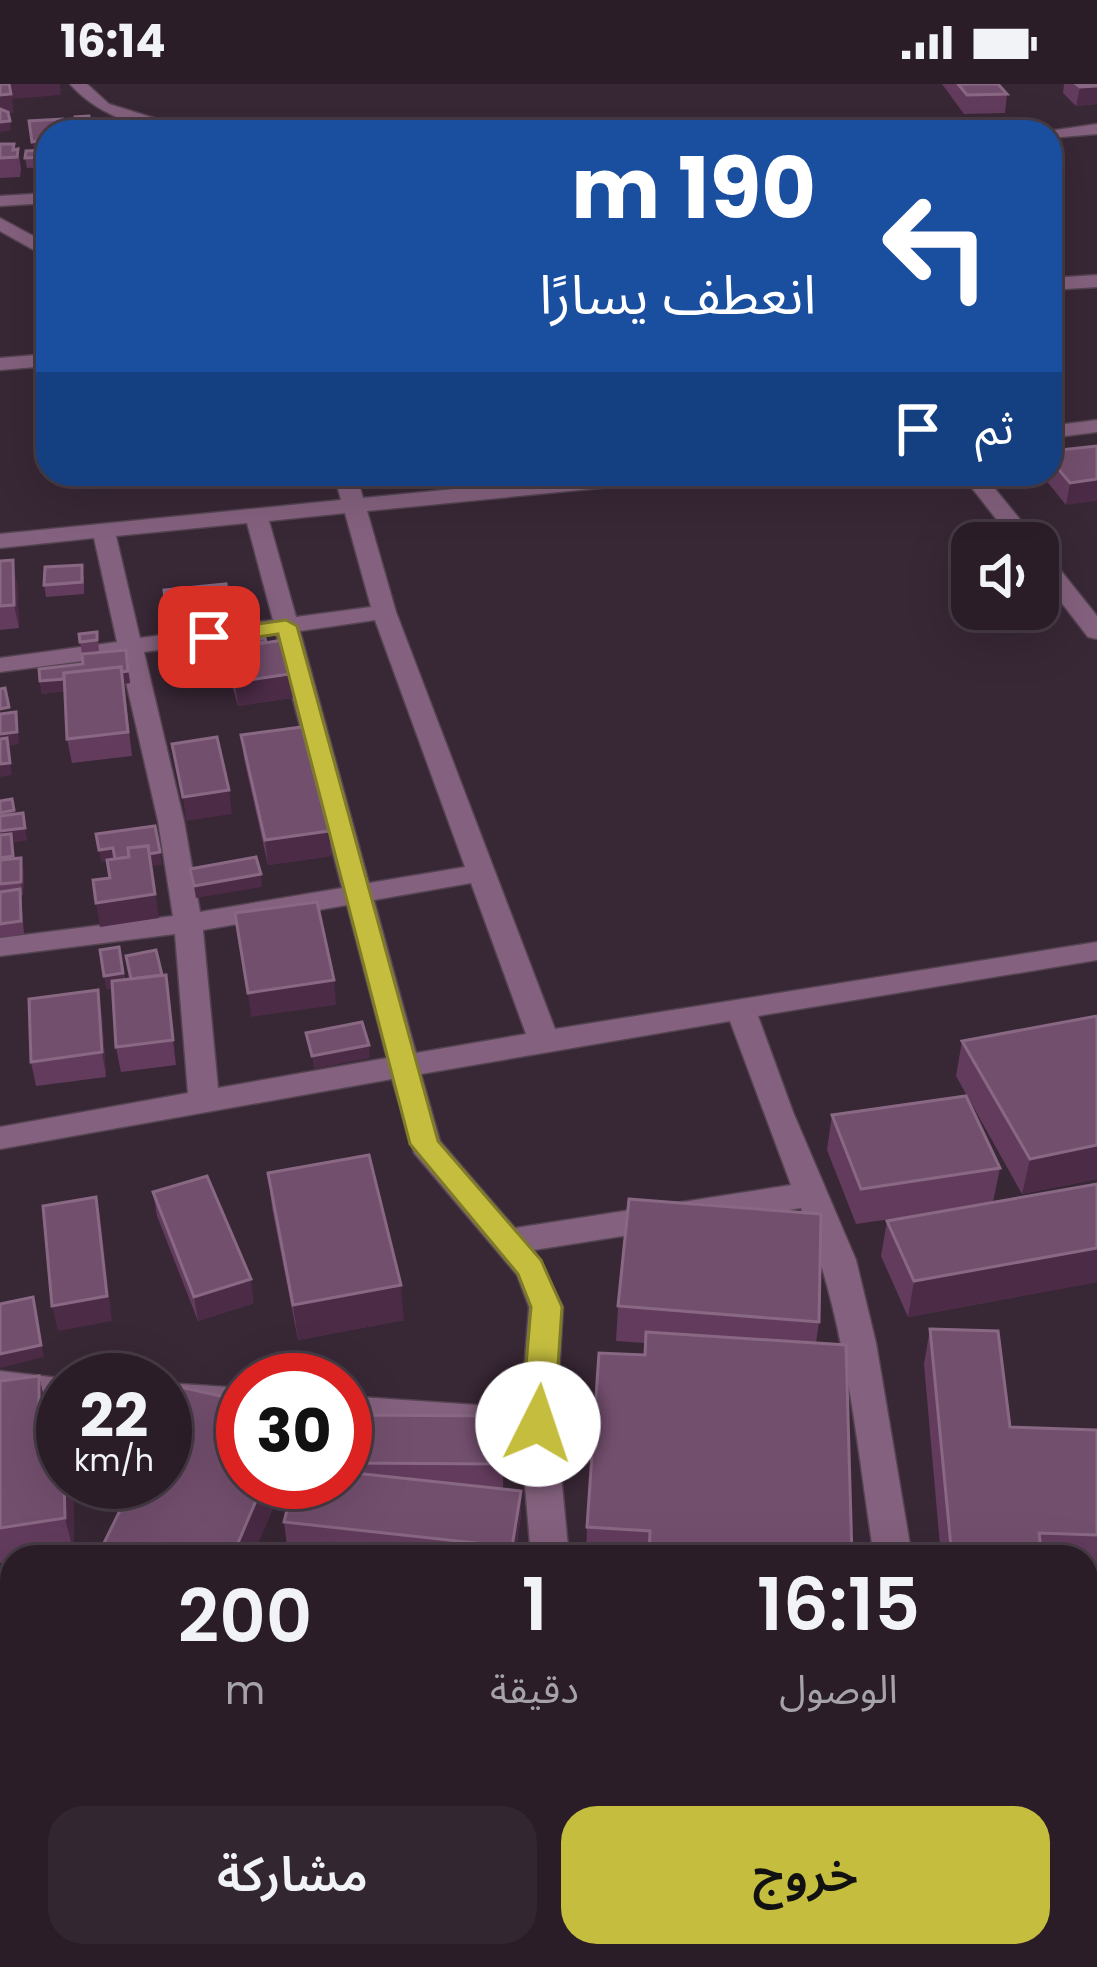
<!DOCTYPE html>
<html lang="ar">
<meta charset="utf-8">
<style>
:root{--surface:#2a1d28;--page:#322630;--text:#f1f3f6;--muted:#a5a2a8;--line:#463b45;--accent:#c4bd3e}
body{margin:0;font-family:Poppins,"Noto Sans Arabic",sans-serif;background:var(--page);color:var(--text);direction:rtl;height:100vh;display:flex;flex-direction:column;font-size:45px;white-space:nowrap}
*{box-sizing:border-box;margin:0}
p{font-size:39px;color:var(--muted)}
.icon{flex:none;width:66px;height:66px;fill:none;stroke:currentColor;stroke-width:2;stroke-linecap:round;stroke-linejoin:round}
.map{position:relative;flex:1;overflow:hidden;direction:ltr}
.side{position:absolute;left:0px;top:1461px;width:1098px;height:423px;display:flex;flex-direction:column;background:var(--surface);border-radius:36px 36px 0 0;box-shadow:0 12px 48px #0002,0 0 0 3px var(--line);direction:rtl}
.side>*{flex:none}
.hud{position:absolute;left:36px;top:36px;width:1026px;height:366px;border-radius:36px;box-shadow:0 12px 48px #0002,0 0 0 3px var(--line);direction:rtl;background:#1a4fa0;color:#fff;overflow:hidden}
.buttons{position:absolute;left:951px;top:438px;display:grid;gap:24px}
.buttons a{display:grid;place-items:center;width:108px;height:108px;border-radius:24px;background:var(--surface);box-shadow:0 12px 48px #0002,0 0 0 3px var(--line);font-size:60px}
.speed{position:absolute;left:36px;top:1269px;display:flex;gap:24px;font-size:60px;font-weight:700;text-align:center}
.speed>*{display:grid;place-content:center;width:156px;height:156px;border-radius:50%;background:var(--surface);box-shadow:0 12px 48px #0002,0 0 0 3px var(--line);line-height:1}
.speed small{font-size:30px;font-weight:400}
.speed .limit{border:18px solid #d22;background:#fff;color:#111}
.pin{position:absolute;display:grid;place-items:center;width:102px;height:102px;color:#fff;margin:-51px;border-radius:24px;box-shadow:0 6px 18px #0006}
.me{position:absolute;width:132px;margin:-66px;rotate:4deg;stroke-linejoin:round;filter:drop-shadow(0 0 9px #0008)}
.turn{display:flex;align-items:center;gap:42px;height:252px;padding:0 48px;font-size:54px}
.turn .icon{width:156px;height:156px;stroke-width:2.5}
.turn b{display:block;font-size:84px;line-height:102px}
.then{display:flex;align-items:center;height:114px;padding:0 48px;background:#0003;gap:24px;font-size:45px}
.eta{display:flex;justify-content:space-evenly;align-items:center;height:204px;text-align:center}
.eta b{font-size:72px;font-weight:600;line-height:84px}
.button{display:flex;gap:24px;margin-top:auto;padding:24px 48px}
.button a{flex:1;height:138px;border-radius:36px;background:var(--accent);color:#111;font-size:48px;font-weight:600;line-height:138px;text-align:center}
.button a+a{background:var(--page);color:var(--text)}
.status{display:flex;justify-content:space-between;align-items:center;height:84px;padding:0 60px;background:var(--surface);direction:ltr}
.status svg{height:33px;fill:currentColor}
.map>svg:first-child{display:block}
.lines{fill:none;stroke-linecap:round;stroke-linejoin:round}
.minor-casing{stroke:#544351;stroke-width:3}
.tertiary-casing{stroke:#544351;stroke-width:3}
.minor{fill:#84617e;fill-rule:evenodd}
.tertiary{fill:#84617e;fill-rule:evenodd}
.wall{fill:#633c5d}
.shaded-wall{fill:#4b2b46}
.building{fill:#734f6e;stroke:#896884;stroke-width:3}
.route{fill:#c4bd3e;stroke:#7f7b28;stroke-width:3}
</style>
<div class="status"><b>16:14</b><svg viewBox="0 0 49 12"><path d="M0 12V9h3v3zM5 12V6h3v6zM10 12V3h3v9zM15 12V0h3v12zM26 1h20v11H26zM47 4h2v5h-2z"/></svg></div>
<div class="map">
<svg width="1097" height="1883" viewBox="0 0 1097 1883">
<rect width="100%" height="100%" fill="#382735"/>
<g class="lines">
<!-- minor casing -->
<g class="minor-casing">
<g id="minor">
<path d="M70 0H87L109 20 198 48C151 48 102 36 70 0Z"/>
<path d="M0 134 48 160V174L0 147Z"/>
<path d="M1097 191V203L1050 206V194Z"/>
<path d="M48 270V282L0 286V274Z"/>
<path d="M1097 336V348L1050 354V342Z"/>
<path d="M334 390H356L363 414 605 390H682L671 397 367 427 396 528 555 945 1097 858V876L758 932 793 1028 856 1176 876 1259 912 1473H874C856 1355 846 1234 801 1124L534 1166 563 1223 556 1340 569 1473H531L521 1353 345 1340V1312L521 1324 529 1223 517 1191 414 1069 392 995 0 1065V1043L188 1009 175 850 0 872V854L173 832 158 737 120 572 0 588V574L117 558 94 454 0 464V450L341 416ZM345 429 371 523 296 533 269 437ZM247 439 273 536 140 554 116 452ZM375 536 465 783 369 799 300 547ZM276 550 342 804 200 828 184 737 144 568ZM471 799 526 950 416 969 374 816ZM347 821 387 974 218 1004 203 846ZM730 937 791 1101 515 1144 440 1057 421 990Z"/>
<path d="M961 390H983L1035 454 1038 459V460L1015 459Z"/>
<path d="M1038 466 1046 468 1097 532V555L1088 553 1038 488Z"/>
<path d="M0 1287 76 1296H63V1319L0 1315Z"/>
<path d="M165 1299 243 1304V1332L165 1327Z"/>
<path d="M0 1689 12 1690V1768L0 1773Z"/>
<rect x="685" y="1872" width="44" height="11"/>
</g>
</g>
<!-- tertiary casing -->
<g class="tertiary-casing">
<g id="tertiary">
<path d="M1097 40V50L1050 54V48H1042Z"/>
<path d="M48 109V119L0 122V112Z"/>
</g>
</g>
<!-- minor -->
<use href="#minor" class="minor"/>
<!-- tertiary -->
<use href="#tertiary" class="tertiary"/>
</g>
<!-- wall -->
<g class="wall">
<path d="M942 0H998L1007 10 1005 29 964 30Z"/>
<path d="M1064 0H1097V20L1076 22 1063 9Z"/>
<path d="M29 37 63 45 48 48V65L39 67 46 66 47 83 27 84 25 74 34 67Z"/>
<path d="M0 60 18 65 21 85 20 93 0 94Z"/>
<path d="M1097 362 1066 421 1041 390H1050V367Z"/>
<path d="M0 477 17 498 19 544 0 546Z"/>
<path d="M84 492V510L46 513 44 501Z"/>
<path d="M226 500 232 546 170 552 164 506Z"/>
<path d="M97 548 99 568 82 570 79 550Z"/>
<path d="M266 558 298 613 238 622 227 584 219 585 215 560Z"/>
<path d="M126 566 130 599 124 600 132 672 72 679 67 655 65 607 42 610 40 597Z"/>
<path d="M241 651 329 747 331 772 268 781 244 675Z"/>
<path d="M12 715 15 730 27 756 13 758 15 775 24 787 23 811H21L24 850 0 853V717Z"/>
<path d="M119 863 125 896 166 891 176 981 121 988 116 963 112 904 106 905Z"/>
<path d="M102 930 106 993 36 1002 31 978Z"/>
<path d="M1097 932V1095L1022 1110 956 992 962 957Z"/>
<path d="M832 1031 1000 1084 993 1118 1097 1100V1198L908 1233 881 1172 887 1137 946 1127 856 1140 827 1066Z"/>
<path d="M268 1089 404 1236 298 1256 272 1124Z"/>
<path d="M153 1108 254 1219 198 1237 157 1132Z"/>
<path d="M618 1222 819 1238 816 1259 852 1473H586L587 1443 645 1271V1259L616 1257Z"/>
<path d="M930 1245 1010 1343 1097 1346V1486L1086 1485V1473H941L924 1280Z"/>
<path d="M39 1292 47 1327 48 1358 63 1398H73L74 1469 43 1473H12V1478L0 1479V1297Z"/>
<path d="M345 1331 503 1332V1404L521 1407V1431L515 1473H385L287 1462 284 1438 345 1398Z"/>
<path d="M243 1398H284L252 1473H105L102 1463Z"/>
<path d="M37 1872H115V1874L40 1882Z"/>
<path d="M541 1872 664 1883H541Z"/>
<path d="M1026 1872H1086L1097 1883H1026Z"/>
</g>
<!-- shaded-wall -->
<g class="shaded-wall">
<path d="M9 0H60L61 11 12 15 14 29 0 30V11Z"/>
<path d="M1097 2V20L1076 22 1080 3Z"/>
<path d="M10 37 11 47 0 48V38Z"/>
<path d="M48 55V65L34 68 32 58Z"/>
<path d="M1097 395V417L1066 421 1070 399Z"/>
<path d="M13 476 17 498 19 544 14 521Z"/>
<path d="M225 572 227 584 219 585 217 573Z"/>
<path d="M128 587 130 599 124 600 132 672 123 600 42 610 40 597Z"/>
<path d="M296 589 298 613 238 622 235 598Z"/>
<path d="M16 628 19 660 8 662 12 691 0 693V650Z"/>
<path d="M229 706 232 730 186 737 183 713Z"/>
<path d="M23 729 27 756 13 758 16 784 0 787V747Z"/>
<path d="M329 747 331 772 268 781 265 756Z"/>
<path d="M113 764 116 776 101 778 99 766Z"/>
<path d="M160 768 162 781 152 782 159 834 100 843 96 819 149 770Z"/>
<path d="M21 774 24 787 23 811 21 798Z"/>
<path d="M261 790 262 803 196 814 194 802Z"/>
<path d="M123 889 125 902 106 905 104 892Z"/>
<path d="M166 891 170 915 176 981 173 956Z"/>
<path d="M334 896 336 921 251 933 248 909Z"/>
<path d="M98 906 102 930 106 993 102 968Z"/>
<path d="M369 961 370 974 314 985 312 972Z"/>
<path d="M1097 1061V1095L1022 1110 1030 1075Z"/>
<path d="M96 1113 101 1138 112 1237 58 1247 52 1222Z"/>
<path d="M1097 1164V1198L908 1233 914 1197Z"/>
<path d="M251 1195 254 1219 198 1237 194 1213Z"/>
<path d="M401 1201 404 1236 298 1256 293 1221Z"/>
<path d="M33 1213 44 1273 0 1284V1270Z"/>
<path d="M39 1292 47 1327 48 1394 39 1359Z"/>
<path d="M65 1398H73L74 1469 65 1434Z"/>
<path d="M264 1398H284L252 1473H232Z"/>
<path d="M521 1407V1431L515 1473H512V1463Z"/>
</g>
<!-- building -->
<g class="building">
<path d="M0 0H9L11 10 0 11Z"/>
<path d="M958 0H998L1007 10 967 11Z"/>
<path d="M1076 0H1097V2L1080 3Z"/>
<path d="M0 25 8 28 10 37 0 38Z"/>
<path d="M89 32 92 48H67L66 45 75 44V33Z"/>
<path d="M62 35 59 48H48V55L32 58 29 37Z"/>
<path d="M0 60H14L13 66 18 65 17 73 0 74Z"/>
<path d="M46 66 45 73 25 74 26 67Z"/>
<path d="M1097 362V395L1070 399 1050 375V367Z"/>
<path d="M13 476 14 521 0 522V477Z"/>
<path d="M82 481V498L44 501 45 483Z"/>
<path d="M226 500 230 523 167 529 164 506Z"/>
<path d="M97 548V556L80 558 79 550Z"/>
<path d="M265 554 266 558 224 565 225 572 217 573 215 560Z"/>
<path d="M284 556 296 589 235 598 224 565Z"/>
<path d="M126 566 128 587 122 588 121 583 64 589V595L40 597 39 585 83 580 82 570Z"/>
<path d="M121 583 128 648 67 655 64 589Z"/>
<path d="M5 604 9 623 0 625V605Z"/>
<path d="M16 628 17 648 0 650V630Z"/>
<path d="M302 643 329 747 265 756 241 651Z"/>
<path d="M217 653 229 706 183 713 172 660Z"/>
<path d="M7 654 10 679 0 680V655Z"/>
<path d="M12 715 14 726 0 729V717Z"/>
<path d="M23 729 25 744 0 747V732Z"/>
<path d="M155 742 160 768 149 770 148 762 128 764 129 773 115 775 113 764 99 766 96 750Z"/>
<path d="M11 750 13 772 0 774V751Z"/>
<path d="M148 762 155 810 96 819 93 796 110 794 107 776 129 773 128 764Z"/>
<path d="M256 773 261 790 194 802 190 785Z"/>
<path d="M21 774V798L0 800V776Z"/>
<path d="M20 805 21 837 0 840V808Z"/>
<path d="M317 818 334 896 248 909 235 829Z"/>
<path d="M119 863 123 889 104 892 100 866Z"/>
<path d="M156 866 162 891 131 895 126 872Z"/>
<path d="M166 891 173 956 116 963 112 897Z"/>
<path d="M98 906 102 968 31 978 29 915Z"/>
<path d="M1097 932V1061L1030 1075 962 957Z"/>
<path d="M362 938 369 961 312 972 306 949Z"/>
<path d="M966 1012 1000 1084 861 1105 832 1031Z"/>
<path d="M369 1071 401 1201 293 1221 268 1089Z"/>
<path d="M207 1092 251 1195 194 1213 153 1108Z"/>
<path d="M1097 1100V1164L914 1197 887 1137Z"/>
<path d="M96 1113 107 1212 52 1222 43 1122Z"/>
<path d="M629 1115 821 1130 819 1238 618 1222Z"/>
<path d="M33 1213 41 1261 0 1270V1220Z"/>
<path d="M930 1245 998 1247 1010 1343 1097 1346V1451L1039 1449 1042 1473H952Z"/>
<path d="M646 1248 846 1261 852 1473H649L650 1447 587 1443 599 1269 645 1271Z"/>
<path d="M39 1292V1359L63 1356 65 1434 0 1444V1297Z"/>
<path d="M180 1303 243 1317V1398H264L232 1473H143L102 1463 134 1398H165V1334Z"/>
<path d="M345 1331 503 1332V1380L345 1379Z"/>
<path d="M345 1388 521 1407 512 1463 284 1438 294 1398H345Z"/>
<path d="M1086 1837 1097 1838V1883H1034L1033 1872H1086Z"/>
<path d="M541 1872H664V1883Z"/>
</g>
<!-- route -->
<path class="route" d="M286 536 297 542 438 1057 541 1176 562 1223 554 1340 549 1349 538 1353 526 1349 521 1340 531 1223 518 1190 410 1060 278 550 209 560 198 553 209 547Z"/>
</svg>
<div class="buttons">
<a><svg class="icon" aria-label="sound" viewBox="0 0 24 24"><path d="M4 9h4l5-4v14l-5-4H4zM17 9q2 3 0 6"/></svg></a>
</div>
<div class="speed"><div>22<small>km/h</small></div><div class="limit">30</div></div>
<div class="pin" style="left:209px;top:553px;background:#d93025"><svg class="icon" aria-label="arrive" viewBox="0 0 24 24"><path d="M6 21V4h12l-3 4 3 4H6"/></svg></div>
<svg class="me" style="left:538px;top:1340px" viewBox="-20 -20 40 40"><circle r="19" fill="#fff"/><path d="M0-13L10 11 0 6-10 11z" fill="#c4bd3e"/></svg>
<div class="hud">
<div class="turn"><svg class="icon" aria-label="left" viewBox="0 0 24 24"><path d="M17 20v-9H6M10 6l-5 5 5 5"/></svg><div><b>190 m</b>انعطف يسارًا</div></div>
<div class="then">ثم<svg class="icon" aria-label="arrive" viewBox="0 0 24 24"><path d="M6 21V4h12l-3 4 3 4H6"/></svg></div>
</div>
<section class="side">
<div class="eta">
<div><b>16:15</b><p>الوصول</p></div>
<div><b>1</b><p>دقيقة</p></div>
<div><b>200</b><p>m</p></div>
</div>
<div class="button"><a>خروج</a><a>مشاركة</a></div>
</section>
</div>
